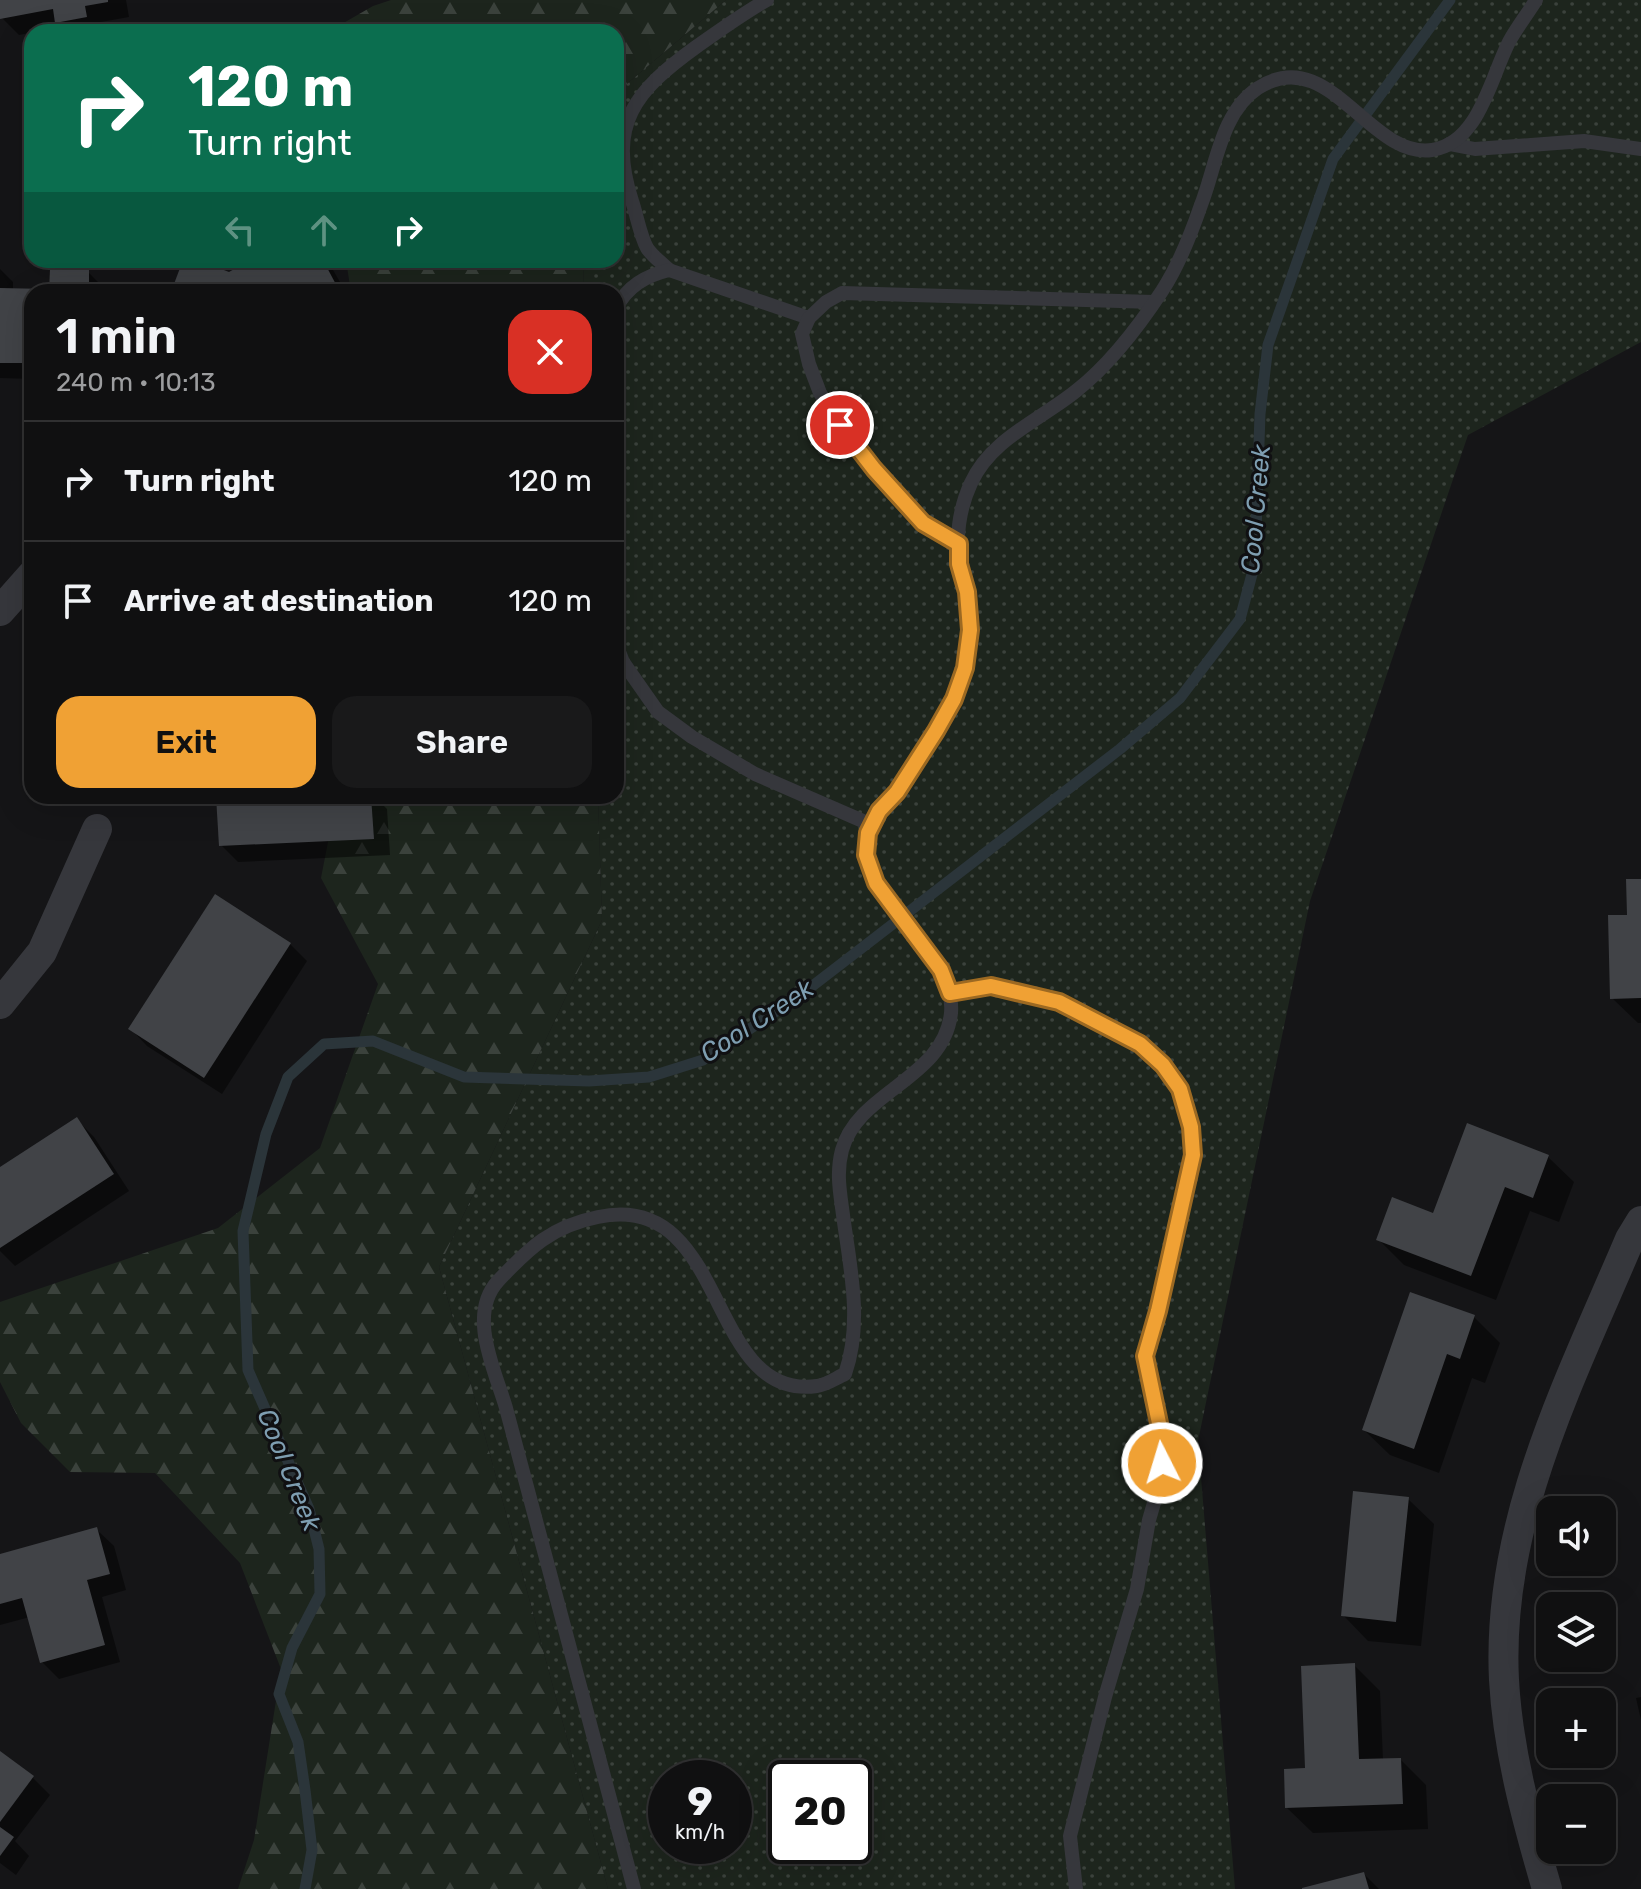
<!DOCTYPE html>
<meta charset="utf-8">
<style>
:root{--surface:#101011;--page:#19191a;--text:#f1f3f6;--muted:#9c9d9f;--line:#303031;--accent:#f0a134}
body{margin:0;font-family:Rubik,sans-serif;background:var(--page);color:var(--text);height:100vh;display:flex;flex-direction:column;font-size:30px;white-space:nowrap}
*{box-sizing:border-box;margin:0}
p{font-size:26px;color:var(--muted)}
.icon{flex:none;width:44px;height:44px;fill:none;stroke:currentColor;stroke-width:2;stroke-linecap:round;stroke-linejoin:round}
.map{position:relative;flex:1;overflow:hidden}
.sheet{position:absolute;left:24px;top:284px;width:600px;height:520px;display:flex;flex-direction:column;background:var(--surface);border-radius:24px;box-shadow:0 8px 32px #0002,0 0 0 2px var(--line)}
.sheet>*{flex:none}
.guide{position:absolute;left:24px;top:24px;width:600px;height:244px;border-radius:24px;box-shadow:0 8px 32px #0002,0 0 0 2px var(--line);background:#0b6e4f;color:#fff;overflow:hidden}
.controls{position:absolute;left:1536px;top:1496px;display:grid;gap:16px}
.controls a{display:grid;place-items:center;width:80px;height:80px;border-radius:16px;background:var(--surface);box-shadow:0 8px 32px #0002,0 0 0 2px var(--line);font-size:40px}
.speed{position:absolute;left:648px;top:1760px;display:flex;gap:16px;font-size:40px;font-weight:700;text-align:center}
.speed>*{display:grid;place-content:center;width:104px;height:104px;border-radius:50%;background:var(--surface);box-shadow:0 8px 32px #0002,0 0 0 2px var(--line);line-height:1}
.speed small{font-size:20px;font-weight:400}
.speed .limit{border:4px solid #111;border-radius:12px;background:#fff;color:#111}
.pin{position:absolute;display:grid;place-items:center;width:68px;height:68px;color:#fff;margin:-34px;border:4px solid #fff;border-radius:50%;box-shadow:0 2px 8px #0007}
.me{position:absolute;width:88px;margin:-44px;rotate:355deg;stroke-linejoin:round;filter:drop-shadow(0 0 6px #0008)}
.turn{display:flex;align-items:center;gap:28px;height:168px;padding:0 32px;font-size:36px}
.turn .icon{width:104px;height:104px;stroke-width:2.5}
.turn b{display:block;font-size:56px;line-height:68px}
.lanes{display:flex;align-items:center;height:76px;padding:0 32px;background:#0003;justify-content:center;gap:40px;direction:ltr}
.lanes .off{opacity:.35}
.round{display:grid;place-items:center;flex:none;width:84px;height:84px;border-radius:24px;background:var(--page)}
.overview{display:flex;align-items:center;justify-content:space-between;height:136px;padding:0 32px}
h1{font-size:48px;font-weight:600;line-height:60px}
.cta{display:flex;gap:16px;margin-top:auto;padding:16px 32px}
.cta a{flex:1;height:92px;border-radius:24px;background:var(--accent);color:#111;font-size:32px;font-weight:600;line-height:92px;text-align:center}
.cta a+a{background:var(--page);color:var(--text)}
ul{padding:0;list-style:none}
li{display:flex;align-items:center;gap:24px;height:120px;padding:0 32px;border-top:2px solid var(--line)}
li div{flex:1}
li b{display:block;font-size:30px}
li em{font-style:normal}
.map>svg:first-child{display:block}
.grass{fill:url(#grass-dots);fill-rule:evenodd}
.forest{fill:url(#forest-firs)}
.shadow{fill:#0007}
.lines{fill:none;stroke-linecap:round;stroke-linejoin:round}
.stream{stroke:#2b353a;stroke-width:11}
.building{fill:#414347}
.service{stroke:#36373c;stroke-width:14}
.minor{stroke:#36373c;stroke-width:30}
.route-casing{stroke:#9c6922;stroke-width:20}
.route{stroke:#f0a134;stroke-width:14}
.labels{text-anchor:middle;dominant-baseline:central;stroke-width:6;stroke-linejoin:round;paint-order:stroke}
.water-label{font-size:26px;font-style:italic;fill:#7e9eb1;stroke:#101012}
</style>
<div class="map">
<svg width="1641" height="1889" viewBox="0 0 1641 1889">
<defs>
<pattern id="grass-dots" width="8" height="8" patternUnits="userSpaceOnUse" patternTransform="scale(2)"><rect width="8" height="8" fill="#1d251d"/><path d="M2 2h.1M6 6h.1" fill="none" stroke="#3b423c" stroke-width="1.8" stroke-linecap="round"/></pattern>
<pattern id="forest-firs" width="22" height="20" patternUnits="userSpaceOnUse" patternTransform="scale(2)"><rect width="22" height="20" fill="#1d251d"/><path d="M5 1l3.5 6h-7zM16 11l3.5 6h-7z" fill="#3b423c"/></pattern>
</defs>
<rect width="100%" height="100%" fill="#151517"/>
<!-- grass -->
<path class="grass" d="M726 0H1641V342L1468 435 1310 901 1198 1441 1235 1889H608L439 1267 602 920 598 796H616V292H584L583 260H616V93ZM666 1778H734V1846H666ZM786 1778H854V1846H786Z"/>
<!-- forest -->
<g class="forest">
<path d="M391 0H726L616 93V32H328L373 6Z"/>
<path d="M346 260H583L584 292H351Z"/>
<path d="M337 796H598L602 920 439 1267 608 1889H238L254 1840 281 1669 240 1563 155 1473 70 1472 21 1423 0 1382V1302L218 1228 320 1148 378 984 321 878Z"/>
</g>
<!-- shadow -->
<g class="shadow">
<path d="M0 0H126L129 17 101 22 103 32H67L62 27 19 35 2 18Z"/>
<path d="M185 260 229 274 254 260H277L282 266 292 260H327L346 292H173Z"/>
<path d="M0 269 13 282V290L51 292 88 272 105 289V292H32V379L0 378Z"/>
<path d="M218 796H374L387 809 390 855 238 862 221 845Z"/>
<path d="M1641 881V1023H1638L1612 998 1629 917Z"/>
<path d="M290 944 307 961 222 1094 147 1046 131 1029Z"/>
<path d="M77 1120 94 1137 129 1191 15 1266 0 1251V1170Z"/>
<path d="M1548 1157 1574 1182 1559 1222 1530 1211 1496 1300 1404 1265 1378 1239 1434 1215Z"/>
<path d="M1474 1317 1500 1343 1485 1383 1472 1378 1439 1473 1390 1455 1364 1430Z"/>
<path d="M1408 1499 1434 1524 1421 1646 1368 1641 1343 1615Z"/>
<path d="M97 1530 114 1546 126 1590 102 1597 120 1662 59 1679 42 1662 30 1617 0 1625V1556Z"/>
<path d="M1354 1665 1380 1691 1383 1760H1401L1426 1785 1428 1829 1313 1833 1287 1808Z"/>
<path d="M1641 1697V1720L1636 1698Z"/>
<path d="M0 1753 33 1778 50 1795 15 1841 29 1856 16 1875 0 1863Z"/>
<path d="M1364 1874 1379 1889H1306Z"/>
</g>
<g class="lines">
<!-- stream -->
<path class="stream" d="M305 1889 312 1850 305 1790 298 1742 279 1694 292 1648 320 1594 319 1549 309 1509 248 1370 243 1231 266 1134 288 1077 324 1044 373 1041 464 1077 589 1081 649 1077 703 1060 802 994 1120 749 1180 698 1240 619 1255 563 1260 414 1268 345 1333 159 1450 0"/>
</g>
<!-- building -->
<g class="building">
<path d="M0 0H108V2L85 6 87 17 55 23 53 9 0 19Z"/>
<path d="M183 260H198L229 272 250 260H275L278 266 288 260H323L340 292H171Z"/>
<path d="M50 269 89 270V292H49Z"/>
<path d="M0 288 47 289V292H32V363H0Z"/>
<path d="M216 796H371L374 839 219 846Z"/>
<path d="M1626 879H1641V998L1610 999 1608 915H1627Z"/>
<path d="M215 894 291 943 204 1078 128 1029Z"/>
<path d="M77 1117 114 1174 0 1248V1167Z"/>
<path d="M1467 1123 1549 1155 1533 1198 1505 1187 1471 1276 1376 1240 1392 1197 1433 1213Z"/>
<path d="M1410 1292 1475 1315 1460 1359 1447 1354 1414 1449 1362 1430Z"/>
<path d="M1353 1491 1409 1497 1396 1622 1341 1616Z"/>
<path d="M97 1527 110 1574 87 1580 105 1645 40 1663 22 1598 0 1604V1554Z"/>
<path d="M1355 1663 1359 1759 1401 1758 1403 1804 1285 1808 1284 1769 1305 1768 1301 1666Z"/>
<path d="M0 1751 34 1776 0 1822Z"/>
<path d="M0 1827 14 1837 0 1856Z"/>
<path d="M1364 1872 1369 1889H1302V1888Z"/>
</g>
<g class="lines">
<!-- service -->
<g class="service">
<path d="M1449 144 1475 149 1584 141 1641 149"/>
<path d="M669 270C662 263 652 256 647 248 640 235 637 216 632 201 607 124 635 91 696 47 719 31 742 14 767 0"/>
<path d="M616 308C628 286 645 276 669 270L809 318"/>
<path d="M959 544 923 523 874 469 840 425 820 393 809 364 802 334 809 318 826 302 842 293 1154 302"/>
<path d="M616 644 623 662 658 712 692 737 755 774 872 825"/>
<path d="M950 993 991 986 1059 1002 1140 1044 1163 1065 1180 1089 1191 1127 1193 1155 1182 1214 1145 1356 1164 1447 1161 1479 1149 1520 1137 1589 1105 1697 1070 1836 1076 1889"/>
<path d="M634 1889 506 1408C495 1370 467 1315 498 1281 529 1248 552 1226 598 1217 730 1189 705 1402 817 1386 826 1385 836 1378 845 1374 863 1323 850 1267 843 1215 840 1192 836 1173 842 1150 858 1091 944 1079 951 1013 956 955 879 914 867 858 866 850 866 838 869 831 875 815 886 805 896 792 915 768 944 724 956 696 969 664 973 628 967 594 966 584 962 576 960 566 955 539 959 509 971 483 991 439 1040 420 1076 391 1109 365 1139 326 1162 291 1179 265 1191 234 1201 205 1216 167 1221 112 1258 88 1329 42 1369 159 1432 150 1480 143 1491 75 1510 40 1518 26 1528 13 1536 0"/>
</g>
<!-- minor -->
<g class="minor">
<path d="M0 611 32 575"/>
<path d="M0 1004 42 952 97 829"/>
<path d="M1547 1889C1527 1820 1508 1752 1504 1680 1496 1522 1570 1381 1630 1239L1641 1221"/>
</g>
</g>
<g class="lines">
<!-- route casing -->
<g class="route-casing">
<path id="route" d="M840 425 874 469 923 523 959 544V564L967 592 970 630 965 668 954 699 936 731 897 792 879 811 868 833 866 855 876 883 941 970 950 993 991 986 1059 1002 1140 1044 1163 1065 1180 1089 1191 1127 1193 1155 1158 1311 1145 1356 1164 1447 1162 1463"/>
</g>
<!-- route -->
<use href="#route" class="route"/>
</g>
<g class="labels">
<!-- water labels -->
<g class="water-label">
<text transform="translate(1256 509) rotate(-85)">Cool Creek</text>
<text transform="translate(757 1021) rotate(-33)">Cool Creek</text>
<text transform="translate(289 1470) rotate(68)">Cool Creek</text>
</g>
</g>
</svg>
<div class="controls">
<a><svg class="icon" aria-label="sound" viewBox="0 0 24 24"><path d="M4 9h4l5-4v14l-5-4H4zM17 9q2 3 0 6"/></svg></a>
<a><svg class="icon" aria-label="layers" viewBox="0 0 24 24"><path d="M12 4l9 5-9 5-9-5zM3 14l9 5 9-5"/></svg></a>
<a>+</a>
<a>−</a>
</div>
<div class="speed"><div>9<small>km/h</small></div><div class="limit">20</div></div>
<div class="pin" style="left:840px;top:425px;background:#d93025"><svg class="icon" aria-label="arrive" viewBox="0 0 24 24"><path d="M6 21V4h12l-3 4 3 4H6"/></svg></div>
<svg class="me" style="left:1162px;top:1463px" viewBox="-20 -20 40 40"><circle r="17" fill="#f0a134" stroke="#fff" stroke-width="3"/><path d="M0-11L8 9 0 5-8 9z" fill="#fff"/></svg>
<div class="guide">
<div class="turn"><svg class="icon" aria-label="right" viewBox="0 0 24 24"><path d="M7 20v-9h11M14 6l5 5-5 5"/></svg><div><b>120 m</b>Turn right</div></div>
<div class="lanes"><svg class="icon off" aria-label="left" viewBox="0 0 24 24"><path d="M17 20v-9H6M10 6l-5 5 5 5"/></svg><svg class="icon off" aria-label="ahead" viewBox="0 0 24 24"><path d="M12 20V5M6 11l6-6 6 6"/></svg><svg class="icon" aria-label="right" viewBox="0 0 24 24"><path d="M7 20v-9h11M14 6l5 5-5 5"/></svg></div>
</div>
<section class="sheet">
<div class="overview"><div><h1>1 min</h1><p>240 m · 10:13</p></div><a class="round" style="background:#d93025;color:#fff"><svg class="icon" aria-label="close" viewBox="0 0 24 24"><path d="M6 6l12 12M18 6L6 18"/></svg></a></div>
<ul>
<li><svg class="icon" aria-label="right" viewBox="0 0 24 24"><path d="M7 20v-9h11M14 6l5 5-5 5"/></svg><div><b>Turn right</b></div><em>120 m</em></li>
<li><svg class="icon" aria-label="arrive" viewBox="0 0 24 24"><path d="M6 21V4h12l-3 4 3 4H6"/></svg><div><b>Arrive at destination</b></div><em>120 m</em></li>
</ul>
<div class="cta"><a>Exit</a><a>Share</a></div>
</section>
</div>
